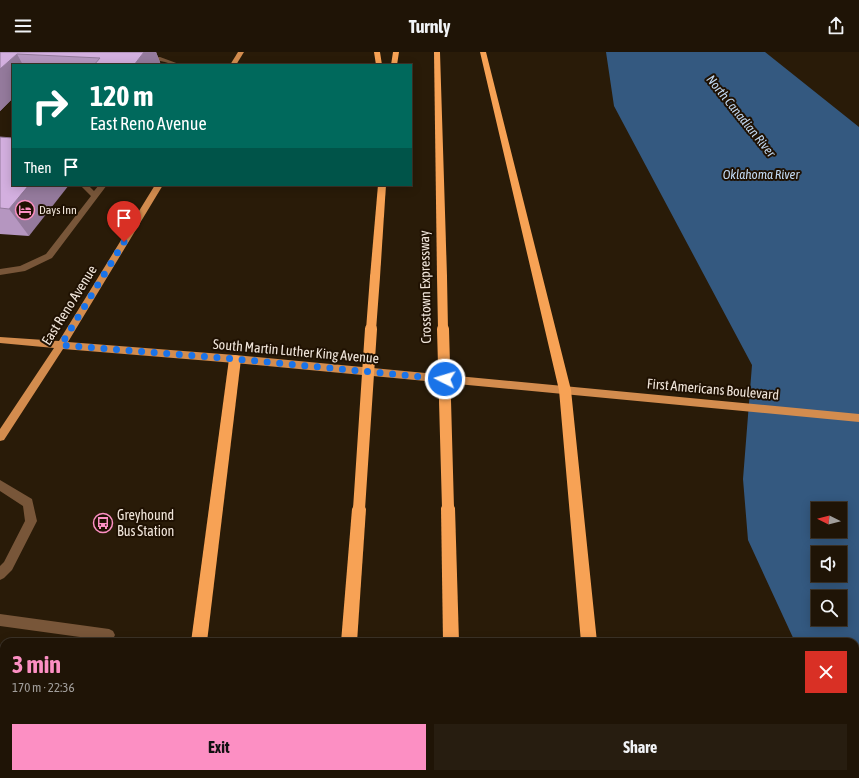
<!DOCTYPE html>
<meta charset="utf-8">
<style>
:root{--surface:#1f1406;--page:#271d10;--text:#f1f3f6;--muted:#a19e9b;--line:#3c3328;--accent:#fc8fc3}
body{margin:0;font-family:"Asap Condensed",sans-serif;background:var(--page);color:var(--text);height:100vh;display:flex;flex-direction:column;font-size:15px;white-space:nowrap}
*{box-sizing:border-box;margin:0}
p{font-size:13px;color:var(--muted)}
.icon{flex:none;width:22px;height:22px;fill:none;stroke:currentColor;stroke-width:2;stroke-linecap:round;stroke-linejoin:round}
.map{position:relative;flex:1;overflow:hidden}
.panel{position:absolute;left:0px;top:586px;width:859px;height:140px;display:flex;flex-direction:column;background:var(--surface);border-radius:12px 12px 0 0;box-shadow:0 2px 10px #0003,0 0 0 1px var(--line)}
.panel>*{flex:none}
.guide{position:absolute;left:12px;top:12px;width:400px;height:122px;border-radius:0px;box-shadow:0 2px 10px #0003,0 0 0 1px var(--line);background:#00695c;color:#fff;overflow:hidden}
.needle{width:26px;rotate:276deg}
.tools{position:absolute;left:811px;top:450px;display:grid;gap:8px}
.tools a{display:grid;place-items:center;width:36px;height:36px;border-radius:0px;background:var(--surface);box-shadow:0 2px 10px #0003,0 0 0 1px var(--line);font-size:20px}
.pin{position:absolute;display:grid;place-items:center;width:34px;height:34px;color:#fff;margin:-41px -17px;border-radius:50% 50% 50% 0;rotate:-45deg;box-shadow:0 0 4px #0007}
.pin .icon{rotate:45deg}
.me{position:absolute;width:44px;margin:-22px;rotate:275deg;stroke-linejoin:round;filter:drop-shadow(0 0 3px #0008)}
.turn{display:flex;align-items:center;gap:14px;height:84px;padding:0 12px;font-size:18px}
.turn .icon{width:52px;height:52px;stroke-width:2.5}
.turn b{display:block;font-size:28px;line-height:34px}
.then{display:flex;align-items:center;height:38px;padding:0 12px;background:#0003;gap:8px;font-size:15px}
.round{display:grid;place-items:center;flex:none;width:42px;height:42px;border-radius:0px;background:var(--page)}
.headline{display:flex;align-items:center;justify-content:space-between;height:68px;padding:0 12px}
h1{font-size:24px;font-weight:700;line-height:30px;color:var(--accent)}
.primary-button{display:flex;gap:8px;margin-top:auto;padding:8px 12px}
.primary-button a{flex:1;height:46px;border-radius:0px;background:var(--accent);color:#111;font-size:16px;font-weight:700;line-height:46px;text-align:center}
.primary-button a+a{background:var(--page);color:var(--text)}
header{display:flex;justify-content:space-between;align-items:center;height:52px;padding:0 12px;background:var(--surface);font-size:18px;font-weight:700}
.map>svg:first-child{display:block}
.water{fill:#345980;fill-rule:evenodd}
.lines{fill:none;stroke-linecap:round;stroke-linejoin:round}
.minor{fill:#785639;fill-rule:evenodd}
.major{fill:#d38c4e;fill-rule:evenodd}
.highway{fill:#f7a255;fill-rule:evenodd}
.highway-bridge-far1{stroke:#f7a255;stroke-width:10}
.highway-bridge{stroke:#f7a255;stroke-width:12}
.wall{fill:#b596c0}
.shaded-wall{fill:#947a9c}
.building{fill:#d3afdf;stroke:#947a9c}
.route{stroke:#1a73e8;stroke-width:7;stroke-dasharray:0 12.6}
.labels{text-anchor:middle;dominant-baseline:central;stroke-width:4;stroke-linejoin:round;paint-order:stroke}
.far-poi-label{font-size:12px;fill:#f1e6db;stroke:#1f1102;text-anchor:start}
.far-water-label{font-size:13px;font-style:italic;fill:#c2d9f2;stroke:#1f1102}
.street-label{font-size:14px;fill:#f1e6db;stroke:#1f1102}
.poi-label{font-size:14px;fill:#f1e6db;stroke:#1f1102;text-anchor:start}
</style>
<header><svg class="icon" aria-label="menu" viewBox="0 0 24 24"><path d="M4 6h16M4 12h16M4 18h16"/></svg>Turnly<svg class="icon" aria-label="share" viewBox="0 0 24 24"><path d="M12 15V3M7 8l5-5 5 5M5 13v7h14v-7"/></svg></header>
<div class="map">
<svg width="859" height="726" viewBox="0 0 859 726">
<rect width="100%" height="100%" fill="#291b08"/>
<!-- water -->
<path class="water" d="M606 0H765L859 75V726H856L854 722 855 590H795L748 488 743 427 752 313 614 54ZM818 457H840V479H818ZM818 501H840V523H818ZM818 545H840V567H818Z"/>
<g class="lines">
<!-- minor -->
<g class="minor">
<path d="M160 5 179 12 180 13C172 13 167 10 160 9 154 8 148 10 143 7L146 5Z"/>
<path d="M80 133H88L94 139 99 133H107L52 206 25 219 0 223V217L20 214 46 202 91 144Z"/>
<path d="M0 428 32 447 37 469 12 518 4 526 0 528V514L4 510 25 469 23 454 0 439Z"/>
<path d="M0 562 109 577 113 579 115 583 113 587 109 589 0 574Z"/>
<path d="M0 674 4 675V689L0 688Z"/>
<path d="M91 722H105L104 726H90Z"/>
</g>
<!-- major -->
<g class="major">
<path d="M238 0H244L236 13H230Z"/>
<path d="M155 133H163L68 290 235 303 859 362V370L235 311 63 297 4 388 0 389V377L54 296 0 291V285L59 289Z"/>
</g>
<!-- highway -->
<g class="highway">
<path d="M374 0H380L382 13H376Z"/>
<path d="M393 0H399L397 13H391Z"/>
<path d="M434 0H440L447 225 442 228 437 225Z"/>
<path d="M480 0H486L571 338 597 590H581L559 338Z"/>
<path d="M378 133H386L380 225 375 228 370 225Z"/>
<path d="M235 303 239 304 241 307 207 590H191L229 307 231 304Z"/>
<path d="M448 450 453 452 455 456 459 590H443L441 456 443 452Z"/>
<path d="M359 451 364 453 366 457 357 590H341L352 457 354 453Z"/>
<path d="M173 722H191L190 726H172Z"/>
<path d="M331 722H349L348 726H330Z"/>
<rect x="445" y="722" width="18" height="4"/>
<rect x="593" y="722" width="18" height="4"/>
</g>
<!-- highway-bridge-far1 -->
<g class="highway-bridge-far1">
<path d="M442 225 443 278"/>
<path d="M371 278 375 225"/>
</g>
<!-- highway-bridge -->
<g class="highway-bridge">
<path d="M443 277 448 456"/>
<path d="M359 457 371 277"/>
</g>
</g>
<!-- wall -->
<g class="wall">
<path d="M0 0H156L161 13H13V46L0 59Z"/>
<path d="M0 85 29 184 0 182Z"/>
</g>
<!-- shaded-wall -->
<g class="shaded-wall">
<path d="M144 0H156L161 13H134Z"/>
<path d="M17 2 23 13H13V46L0 59V17Z"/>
<path d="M29 133H69L29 184 9 157Z"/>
</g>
<!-- building -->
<g class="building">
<path d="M0 0H144L134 13H94L100 6 17 2 0 17Z"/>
<path d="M0 85 13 86V133H29L9 157 0 156Z"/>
</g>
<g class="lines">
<!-- route -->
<path class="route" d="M124 190 61 293 235 307 445 327"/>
</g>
<!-- icons -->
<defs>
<g id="hotel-ring" transform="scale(1)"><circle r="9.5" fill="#1f1102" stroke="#fc8fc3" stroke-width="1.5"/><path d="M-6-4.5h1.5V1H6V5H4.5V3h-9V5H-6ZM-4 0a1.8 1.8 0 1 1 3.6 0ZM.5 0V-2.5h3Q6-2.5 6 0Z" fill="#fc8fc3"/></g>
<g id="bus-ring" transform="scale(1)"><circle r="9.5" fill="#1f1102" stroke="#fc8fc3" stroke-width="1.5"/><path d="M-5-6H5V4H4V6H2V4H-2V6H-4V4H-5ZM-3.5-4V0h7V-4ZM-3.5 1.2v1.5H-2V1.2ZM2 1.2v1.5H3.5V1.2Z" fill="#fc8fc3"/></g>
</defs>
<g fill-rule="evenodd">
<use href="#hotel-ring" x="25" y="158"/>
<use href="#bus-ring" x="103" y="471"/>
</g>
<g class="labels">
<!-- far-poi labels -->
<g class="far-poi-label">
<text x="39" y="158">Days Inn</text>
</g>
<!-- far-water labels -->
<g class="far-water-label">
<text transform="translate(741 64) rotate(51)">North Canadian River</text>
<text x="761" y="122">Oklahoma River</text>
</g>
<!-- street labels -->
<g class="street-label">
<text transform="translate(425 235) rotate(-91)">Crosstown Expressway</text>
<text transform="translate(69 253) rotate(-58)">East Reno Avenue</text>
<text transform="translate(296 299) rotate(5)">South Martin Luther King Avenue</text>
<text transform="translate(713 337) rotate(5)">First Americans Boulevard</text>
</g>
<!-- poi labels -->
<g class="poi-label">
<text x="117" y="463">Greyhound<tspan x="117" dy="16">Bus Station</tspan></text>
</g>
</g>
</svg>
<div class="tools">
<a><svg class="needle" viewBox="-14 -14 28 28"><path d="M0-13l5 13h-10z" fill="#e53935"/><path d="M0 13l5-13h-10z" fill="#a19e9b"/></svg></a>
<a><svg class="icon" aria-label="sound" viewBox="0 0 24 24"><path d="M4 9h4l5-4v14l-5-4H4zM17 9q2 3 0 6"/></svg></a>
<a><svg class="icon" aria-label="search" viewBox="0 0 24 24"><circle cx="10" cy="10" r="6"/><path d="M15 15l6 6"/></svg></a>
</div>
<div class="pin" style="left:124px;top:190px;background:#d93025"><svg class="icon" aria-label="arrive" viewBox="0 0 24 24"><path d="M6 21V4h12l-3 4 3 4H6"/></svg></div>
<svg class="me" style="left:445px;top:327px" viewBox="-20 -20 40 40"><circle r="17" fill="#1a73e8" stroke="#fff" stroke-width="3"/><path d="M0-11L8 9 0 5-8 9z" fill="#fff"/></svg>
<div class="guide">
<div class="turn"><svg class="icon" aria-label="right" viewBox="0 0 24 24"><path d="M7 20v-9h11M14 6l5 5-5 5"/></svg><div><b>120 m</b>East Reno Avenue</div></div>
<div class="then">Then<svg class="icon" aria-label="arrive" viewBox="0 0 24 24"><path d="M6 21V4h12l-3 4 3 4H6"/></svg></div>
</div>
<section class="panel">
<div class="headline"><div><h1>3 min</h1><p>170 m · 22:36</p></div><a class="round" style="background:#d93025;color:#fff"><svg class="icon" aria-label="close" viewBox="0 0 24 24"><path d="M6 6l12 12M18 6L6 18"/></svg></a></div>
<div class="primary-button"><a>Exit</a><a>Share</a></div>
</section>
</div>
